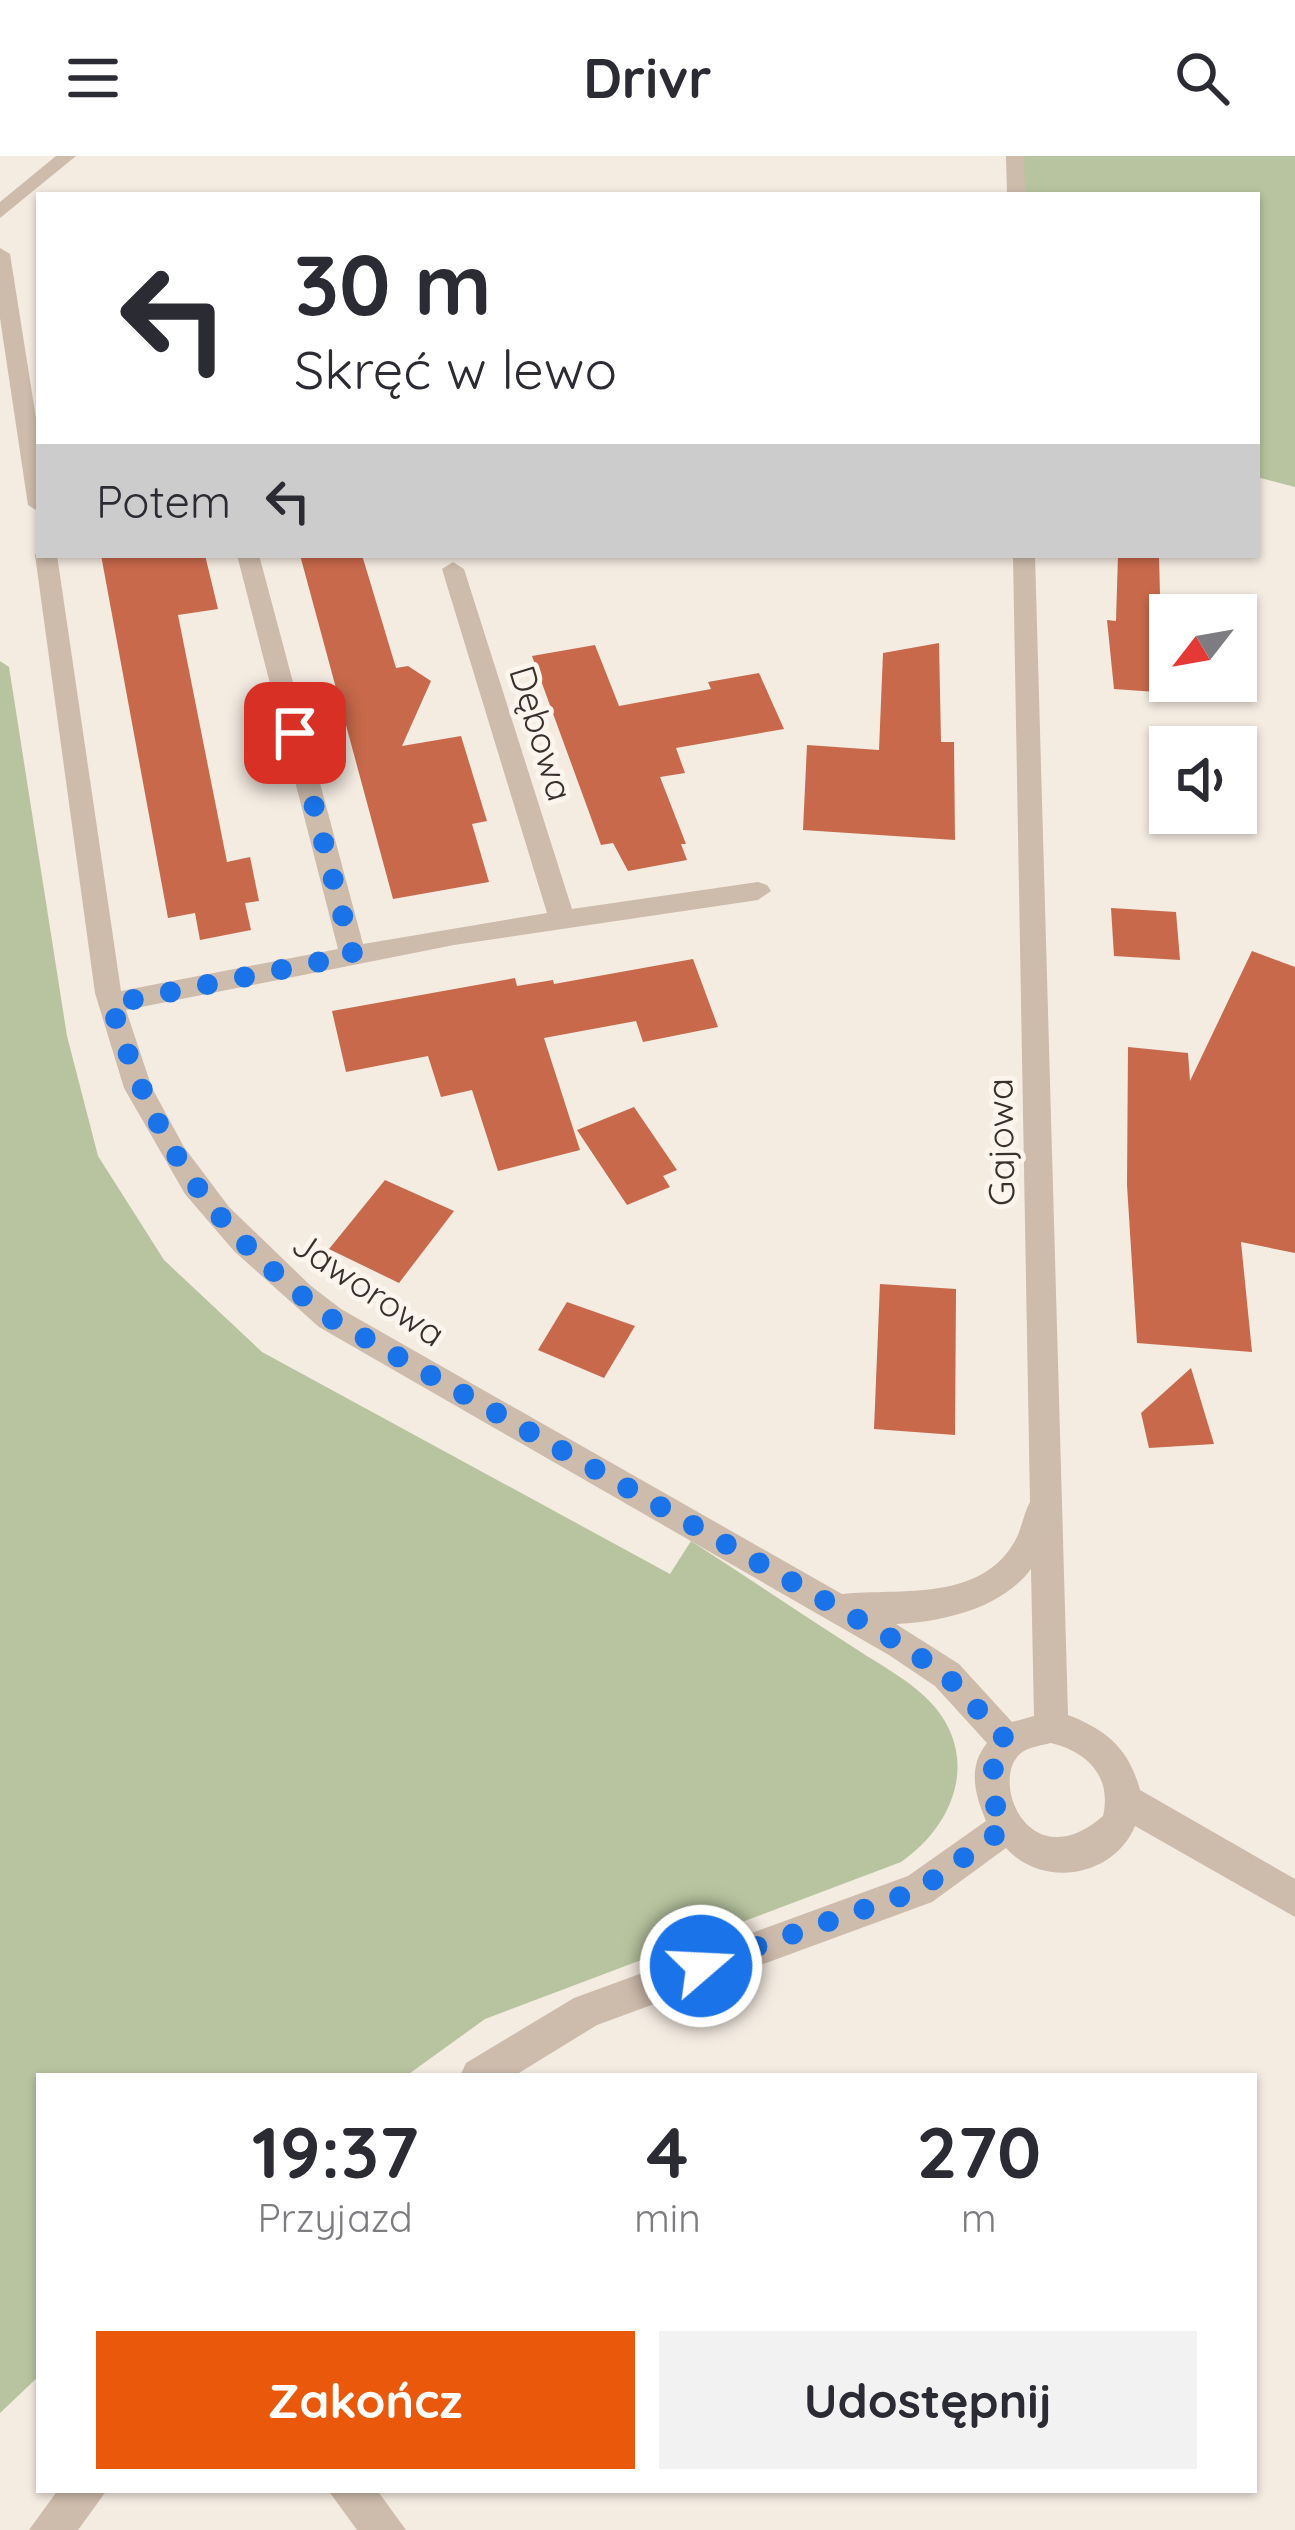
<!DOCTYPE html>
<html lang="pl">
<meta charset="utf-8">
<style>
:root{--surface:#fff;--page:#f2f2f3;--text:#2b2b33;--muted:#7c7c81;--accent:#ea580c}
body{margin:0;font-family:Quicksand,sans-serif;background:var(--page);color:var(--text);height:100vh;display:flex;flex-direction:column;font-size:45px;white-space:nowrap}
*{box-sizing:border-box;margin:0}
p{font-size:39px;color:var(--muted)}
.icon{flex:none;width:66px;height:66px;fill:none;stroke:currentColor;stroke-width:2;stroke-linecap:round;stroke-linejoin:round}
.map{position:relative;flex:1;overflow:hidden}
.panel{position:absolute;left:36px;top:1917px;width:1221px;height:420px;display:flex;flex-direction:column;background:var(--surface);border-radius:0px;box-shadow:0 3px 9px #0004}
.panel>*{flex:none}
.banner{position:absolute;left:36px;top:36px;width:1224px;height:366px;border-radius:0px;box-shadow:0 3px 9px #0004;background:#fff;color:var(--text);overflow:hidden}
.needle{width:78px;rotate:239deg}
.buttons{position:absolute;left:1149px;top:438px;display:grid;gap:24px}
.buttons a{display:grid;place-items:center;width:108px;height:108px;border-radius:0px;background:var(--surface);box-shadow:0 3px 9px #0004;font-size:60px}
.pin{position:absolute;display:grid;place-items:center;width:102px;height:102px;color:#fff;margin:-51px;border-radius:24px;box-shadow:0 6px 18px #0006}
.me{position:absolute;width:132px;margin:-66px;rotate:71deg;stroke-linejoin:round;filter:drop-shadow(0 0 9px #0008)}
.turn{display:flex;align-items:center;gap:42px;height:252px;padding:0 60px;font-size:54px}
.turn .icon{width:156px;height:156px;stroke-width:2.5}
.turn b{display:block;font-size:84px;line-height:102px}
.then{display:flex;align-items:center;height:114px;padding:0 60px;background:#0003;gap:24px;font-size:45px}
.eta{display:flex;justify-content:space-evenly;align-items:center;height:204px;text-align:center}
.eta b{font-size:72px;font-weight:700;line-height:84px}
.primary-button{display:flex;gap:24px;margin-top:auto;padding:24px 60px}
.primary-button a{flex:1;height:138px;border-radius:0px;background:var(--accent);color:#fff;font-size:48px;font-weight:700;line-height:138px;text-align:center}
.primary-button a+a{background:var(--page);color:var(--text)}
header{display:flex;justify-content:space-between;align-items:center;height:156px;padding:0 60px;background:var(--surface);font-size:54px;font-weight:700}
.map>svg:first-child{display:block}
.green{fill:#b8c4a0}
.building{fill:#c8694b}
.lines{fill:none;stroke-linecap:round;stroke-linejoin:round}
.lane{fill:#cdbbac;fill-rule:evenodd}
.street{fill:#cdbbac;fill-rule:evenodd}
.route{stroke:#1a73e8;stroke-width:21;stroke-dasharray:0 37.8}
.labels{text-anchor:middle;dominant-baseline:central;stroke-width:10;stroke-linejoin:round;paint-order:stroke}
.street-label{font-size:36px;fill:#3b302b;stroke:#fbf5ee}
</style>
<header><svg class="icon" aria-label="menu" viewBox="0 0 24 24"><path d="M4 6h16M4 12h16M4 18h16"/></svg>Drivr<svg class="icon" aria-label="search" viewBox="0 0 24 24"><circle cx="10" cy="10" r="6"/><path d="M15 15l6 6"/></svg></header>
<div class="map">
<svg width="1295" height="2374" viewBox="0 0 1295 2374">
<rect width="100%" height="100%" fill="#f4ebe1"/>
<!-- green -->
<g class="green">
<path d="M1022 0H1295V331L1257 321V39H1022Z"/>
<path d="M0 505 9 511 67 880 98 1000 164 1104 262 1196 670 1418 691 1385C745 1420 799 1456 853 1491 880 1509 912 1525 934 1550 980 1604 953 1670 901 1706L485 1863 406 1920H39V2220L0 2257Z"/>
</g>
<!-- building -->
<g class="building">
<path d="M101 399H205L218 453 178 459 227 706 250 701 259 745 245 747 251 774 200 784 195 757 168 762Z"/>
<path d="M300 399H362L396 512 408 510 431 525 402 590 461 580 487 665 472 668 489 726 393 743Z"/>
<path d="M1118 399H1159L1161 479H1170V537L1114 533 1107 464 1116 465Z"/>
<path d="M939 487 941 586H954L955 684 803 674 807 589 879 594 883 497Z"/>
<path d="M595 489 619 550 711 533 708 526 759 517 784 573 676 592 685 617 660 621 686 688H681L687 704 628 715 613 687 601 689 532 500Z"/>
<path d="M1111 752 1176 756 1180 804 1114 800Z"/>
<path d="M1252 795 1295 811V1097L1241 1086 1252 1196 1137 1187 1127 1029 1128 891 1188 897 1190 925Z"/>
<path d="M693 803 718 871 643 886 636 865 544 882 580 994 498 1015 472 934 441 941 428 900 346 916 332 855 515 822 517 830 553 824 554 828Z"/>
<path d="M634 951 677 1014 663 1020 670 1031 627 1049 577 974Z"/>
<path d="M385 1024 454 1055 399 1127 329 1093Z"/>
<path d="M880 1128 956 1133 955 1279 874 1273Z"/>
<path d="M567 1146 635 1170 604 1222 538 1194Z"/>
<path d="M1191 1212 1214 1288 1149 1292 1141 1257Z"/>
</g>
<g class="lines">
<!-- lane -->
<path class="lane" d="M56 0H76L0 62V46Z"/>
<!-- street -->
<g class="street">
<path d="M1006 0H1024L1025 39H1007Z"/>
<path d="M0 92 10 98 39 281V356L28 349 0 162Z"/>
<path d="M38 394 39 399H57L121 835 338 793 237 399H259L363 788 547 757 442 413 453 406 464 413 572 753 758 726 767 729 771 735 758 744 454 789 126 854 152 932 184 991 229 1051 311 1130 341 1153 842 1438C901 1432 984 1447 1017 1381 1022 1370 1024 1357 1030 1346L1013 399H1035L1068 1559C1107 1574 1129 1593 1140 1634L1295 1723V1761L1135 1670C1114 1721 1043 1733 1006 1692L932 1746 597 1869 514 1920H460L466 1907 574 1842 908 1720 986 1665C975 1638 967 1612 987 1587L935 1530 889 1499 319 1171 234 1095 185 1038 124 932 95 837 35 399ZM1031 1413 1034 1560 1012 1566 959 1508 896 1468C943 1466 1002 1452 1031 1413ZM1051 1587C1088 1596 1112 1621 1103 1660 1027 1726 986 1618 1024 1595 1031 1591 1043 1589 1051 1587Z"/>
<path d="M58 2334H107L78 2374H29Z"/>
<path d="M328 2334H377L406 2374H357Z"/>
</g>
</g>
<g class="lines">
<!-- route -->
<path class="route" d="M295 577 353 799 111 848C156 991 210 1070 330 1162L901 1488 947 1520 1008 1586C985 1616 987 1639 1006 1671L919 1734 701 1810"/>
</g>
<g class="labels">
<!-- street labels -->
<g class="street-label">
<text transform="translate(542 577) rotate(73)">Dębowa</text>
<text transform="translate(1000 986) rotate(-91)">Gajowa</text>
<text transform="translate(369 1132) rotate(34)">Jaworowa</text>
</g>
</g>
</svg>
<div class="buttons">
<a><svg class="needle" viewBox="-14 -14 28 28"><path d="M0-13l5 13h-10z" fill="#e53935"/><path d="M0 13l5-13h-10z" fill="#7c7c81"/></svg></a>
<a><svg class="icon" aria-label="sound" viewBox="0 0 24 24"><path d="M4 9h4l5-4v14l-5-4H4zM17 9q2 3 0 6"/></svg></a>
</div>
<div class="pin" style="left:295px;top:577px;background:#d93025"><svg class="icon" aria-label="arrive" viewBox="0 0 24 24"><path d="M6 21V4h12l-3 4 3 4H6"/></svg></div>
<svg class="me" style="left:701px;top:1810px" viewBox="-20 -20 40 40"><circle r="17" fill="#1a73e8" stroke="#fff" stroke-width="3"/><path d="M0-11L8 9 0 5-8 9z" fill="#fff"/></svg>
<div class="banner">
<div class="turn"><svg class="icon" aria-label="left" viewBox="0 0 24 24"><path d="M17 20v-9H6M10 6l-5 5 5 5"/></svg><div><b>30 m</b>Skręć w lewo</div></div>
<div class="then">Potem<svg class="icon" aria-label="left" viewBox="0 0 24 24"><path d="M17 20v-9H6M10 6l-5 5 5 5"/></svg></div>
</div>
<section class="panel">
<div class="eta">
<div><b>19:37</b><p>Przyjazd</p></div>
<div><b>4</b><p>min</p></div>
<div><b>270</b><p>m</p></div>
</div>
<div class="primary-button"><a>Zakończ</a><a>Udostępnij</a></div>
</section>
</div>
